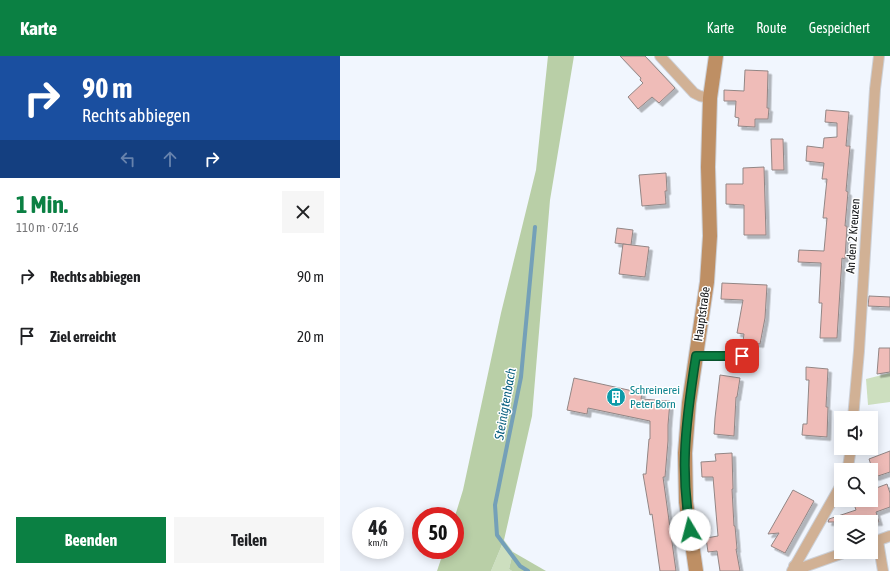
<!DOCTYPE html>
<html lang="de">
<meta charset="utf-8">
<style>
:root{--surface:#fff;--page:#f6f6f6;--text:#202124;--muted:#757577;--accent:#0b8043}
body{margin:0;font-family:"Asap Condensed",sans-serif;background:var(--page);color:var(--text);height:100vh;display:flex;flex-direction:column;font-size:15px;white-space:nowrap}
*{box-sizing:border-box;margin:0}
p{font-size:13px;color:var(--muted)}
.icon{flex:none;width:22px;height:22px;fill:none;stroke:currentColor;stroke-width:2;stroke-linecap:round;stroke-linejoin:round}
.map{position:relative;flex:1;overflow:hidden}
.side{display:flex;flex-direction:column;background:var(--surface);width:340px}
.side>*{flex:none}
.hud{background:#1a4fa0;color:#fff;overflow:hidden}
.controls{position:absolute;left:494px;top:355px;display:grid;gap:8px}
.controls a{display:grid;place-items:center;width:44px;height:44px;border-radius:0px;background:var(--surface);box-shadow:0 2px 10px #0003;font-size:20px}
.speed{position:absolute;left:12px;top:451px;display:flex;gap:8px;font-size:20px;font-weight:700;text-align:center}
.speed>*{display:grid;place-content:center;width:52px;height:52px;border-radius:50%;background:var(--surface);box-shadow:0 2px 10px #0003;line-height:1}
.speed small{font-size:10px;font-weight:400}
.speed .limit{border:6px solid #d22;background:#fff;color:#111}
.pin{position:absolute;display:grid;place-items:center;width:34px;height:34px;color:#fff;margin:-17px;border-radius:8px;box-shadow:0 2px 6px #0006}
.me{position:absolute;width:44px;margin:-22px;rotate:352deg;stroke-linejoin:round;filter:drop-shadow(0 0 3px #0008)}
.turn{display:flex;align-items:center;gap:14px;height:84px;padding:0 16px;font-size:18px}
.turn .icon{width:52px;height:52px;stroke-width:2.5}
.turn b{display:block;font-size:28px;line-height:34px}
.lanes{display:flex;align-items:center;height:38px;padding:0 16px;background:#0003;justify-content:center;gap:20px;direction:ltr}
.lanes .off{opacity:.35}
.round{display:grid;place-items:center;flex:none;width:42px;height:42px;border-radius:0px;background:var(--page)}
.head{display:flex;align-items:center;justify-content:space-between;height:68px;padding:0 16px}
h1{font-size:24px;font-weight:700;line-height:30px;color:var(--accent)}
.cta{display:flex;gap:8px;margin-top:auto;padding:8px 16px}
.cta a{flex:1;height:46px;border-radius:0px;background:var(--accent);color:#fff;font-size:16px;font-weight:700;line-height:46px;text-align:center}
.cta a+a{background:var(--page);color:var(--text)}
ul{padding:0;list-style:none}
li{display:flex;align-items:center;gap:12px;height:60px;padding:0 16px}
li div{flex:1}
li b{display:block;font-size:15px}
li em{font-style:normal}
header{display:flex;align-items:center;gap:24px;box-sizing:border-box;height:56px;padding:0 20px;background:var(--accent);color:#fff}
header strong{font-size:19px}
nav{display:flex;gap:22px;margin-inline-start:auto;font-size:14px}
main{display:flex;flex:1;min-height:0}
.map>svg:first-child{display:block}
.green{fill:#cddfbf}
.forest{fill:#b9cfa7}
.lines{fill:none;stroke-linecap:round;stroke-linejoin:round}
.stream{stroke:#74a0b8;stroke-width:4}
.building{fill:#efbcb8;stroke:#928685;filter:url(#shadow)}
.service-casing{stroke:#cdd1d8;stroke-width:7}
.minor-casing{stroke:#cdd1d8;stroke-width:12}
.secondary-casing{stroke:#cdd1d8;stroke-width:16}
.service{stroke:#d1b195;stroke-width:5}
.minor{stroke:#d1b195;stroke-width:10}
.secondary{stroke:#be8f64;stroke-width:14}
.route-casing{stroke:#07532c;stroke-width:10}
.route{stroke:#0b8043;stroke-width:7}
.labels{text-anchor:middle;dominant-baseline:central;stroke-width:3;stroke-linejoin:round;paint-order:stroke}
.street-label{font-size:12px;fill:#0e1013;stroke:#fff}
.culture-label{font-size:12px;fill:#0d838f;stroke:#fff;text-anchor:start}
.water-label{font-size:13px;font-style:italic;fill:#075e7e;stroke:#fff}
</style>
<header>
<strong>Karte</strong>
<nav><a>Karte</a><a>Route</a><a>Gespeichert</a></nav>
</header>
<main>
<section class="side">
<div class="hud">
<div class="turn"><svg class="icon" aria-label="right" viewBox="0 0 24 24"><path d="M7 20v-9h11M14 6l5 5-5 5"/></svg><div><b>90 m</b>Rechts abbiegen</div></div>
<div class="lanes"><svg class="icon off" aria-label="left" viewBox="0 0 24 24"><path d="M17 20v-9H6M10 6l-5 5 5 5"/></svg><svg class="icon off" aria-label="ahead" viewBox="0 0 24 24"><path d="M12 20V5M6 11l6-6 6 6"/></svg><svg class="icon" aria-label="right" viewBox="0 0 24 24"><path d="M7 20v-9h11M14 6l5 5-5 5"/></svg></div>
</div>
<div class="head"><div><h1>1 Min.</h1><p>110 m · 07:16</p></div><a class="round"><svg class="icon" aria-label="close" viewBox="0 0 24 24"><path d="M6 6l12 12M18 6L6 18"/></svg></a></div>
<ul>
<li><svg class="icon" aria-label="right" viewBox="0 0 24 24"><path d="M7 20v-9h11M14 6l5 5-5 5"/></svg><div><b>Rechts abbiegen</b></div><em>90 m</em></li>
<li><svg class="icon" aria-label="arrive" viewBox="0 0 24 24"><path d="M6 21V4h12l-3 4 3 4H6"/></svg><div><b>Ziel erreicht</b></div><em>20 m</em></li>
</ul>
<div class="cta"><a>Beenden</a><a>Teilen</a></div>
</section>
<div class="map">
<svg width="550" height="515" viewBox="0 0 550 515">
<defs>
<filter id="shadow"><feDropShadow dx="3.5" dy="3.5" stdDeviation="0" flood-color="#0004"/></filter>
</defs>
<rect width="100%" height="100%" fill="#f1f6fe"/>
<!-- green -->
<g class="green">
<path d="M550 317V346L528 349 526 323Z"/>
<path d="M164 484 173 496 169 513 172 515H151Z"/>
</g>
<!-- forest -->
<g class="forest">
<path d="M208 0H234L210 144 192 360 164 484 151 515H97L104 494H115V460L123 434 161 257 196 114Z"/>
<path d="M173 496 206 515H172L169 513Z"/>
</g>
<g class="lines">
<!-- stream -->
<path class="stream" d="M188 515 180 510 157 479 155 449 181 321 195 171"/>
</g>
<!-- building -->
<g class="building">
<path d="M280 0H305L335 32 319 47 312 41 298 53 288 41 303 27 300 24 301 22Z"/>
<path d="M405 14 428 15 427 52H429L428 63H415V71L398 70 399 62 395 61 396 45H384V34L404 35Z"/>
<path d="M486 54 509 56 506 90H510L506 135 508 136 505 170H507L505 203 502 202 497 282H480L482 247H479L481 207 458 206 459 194 484 195 487 162H483L487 123H482L484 107 466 105 467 90 483 92 484 82 497 81V67L485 66Z"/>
<path d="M431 83H443L444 114H432Z"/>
<path d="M424 111 426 179H404V149L386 148V128H403V112Z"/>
<path d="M326 117 327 135H325L326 148 302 150 299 119Z"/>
<path d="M277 172 293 174 291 189 275 187Z"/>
<path d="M283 188 309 191 305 221 279 218Z"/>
<path d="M382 227 427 229 425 262 420 288 403 285 404 278 397 277 403 244 381 243Z"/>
<path d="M529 240 550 241V251L528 250Z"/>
<path d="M539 292H550V316L537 318Z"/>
<path d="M466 311 488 313 486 351H488L487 381 462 379 463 368H467L469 324H466Z"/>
<path d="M380 319 400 322 397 341H396L394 380 374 378 375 362Z"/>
<path d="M234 322 302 337 301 343 330 345 328 369V385L325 421H323L336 515H320L312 458 310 459 303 418H306L309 383H310V365L248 352 247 358 227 354Z"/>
<path d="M550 395V416L535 421 529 403Z"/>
<path d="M392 397 393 433H392L394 470H395L397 493H396L400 515H380L377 495 368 496 366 482 378 480 373 421H362L361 406 376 405 375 398Z"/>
<path d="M547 428 550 437V451L536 456 539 466H488L489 463 516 454 514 448 528 444H531V434Z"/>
<path d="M453 434 474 445 445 497 431 490 439 477 428 478Z"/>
</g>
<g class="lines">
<!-- service casing -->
<g class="service-casing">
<path id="service" d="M357 300H402"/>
</g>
<!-- minor casing -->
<g class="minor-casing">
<g id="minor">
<path d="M320 0 354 37 360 40 370 42"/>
<path d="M513 362 519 295 535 33 539 0"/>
<path d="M507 414 508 411 511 392"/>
<path d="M538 485 543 515"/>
<path d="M531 487 550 480"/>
<path d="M454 510 464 511 506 496"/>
<path d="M452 515 501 429"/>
</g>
</g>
<!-- secondary casing -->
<g class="secondary-casing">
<path id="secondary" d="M356 515 346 446 345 397 349 347 367 226 370 180 368 111 370 42 376 0"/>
</g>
<!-- service -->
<use href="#service" class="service"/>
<!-- minor -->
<use href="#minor" class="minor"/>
<!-- secondary -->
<use href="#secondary" class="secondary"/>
</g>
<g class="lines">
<!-- route casing -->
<g class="route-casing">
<path id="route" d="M350 474C346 448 344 423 345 397 346 365 351 332 356 300H402"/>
</g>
<!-- route -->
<use href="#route" class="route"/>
</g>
<!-- icons -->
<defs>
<g id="building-disc" transform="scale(1)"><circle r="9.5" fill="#0f9aa8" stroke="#fff"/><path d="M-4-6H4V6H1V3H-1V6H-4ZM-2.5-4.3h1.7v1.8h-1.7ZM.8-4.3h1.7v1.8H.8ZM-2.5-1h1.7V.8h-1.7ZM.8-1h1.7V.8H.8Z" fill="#fff"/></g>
</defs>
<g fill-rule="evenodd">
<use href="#building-disc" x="276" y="341"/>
</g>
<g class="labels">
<!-- street labels -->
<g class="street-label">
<text transform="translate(513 180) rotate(-86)">An den 2 Kreuzen</text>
<text transform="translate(362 258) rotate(-82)">Hauptstraße</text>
</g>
<!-- culture labels -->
<g class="culture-label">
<text x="290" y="334">Schreinerei<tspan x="290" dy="14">Peter Born</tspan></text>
</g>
<!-- water labels -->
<g class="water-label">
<text transform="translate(165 348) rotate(-80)">Steinigtenbach</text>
</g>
</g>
</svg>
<div class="controls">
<a><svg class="icon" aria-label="sound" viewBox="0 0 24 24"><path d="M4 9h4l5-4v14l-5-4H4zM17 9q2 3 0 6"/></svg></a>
<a><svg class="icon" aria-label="search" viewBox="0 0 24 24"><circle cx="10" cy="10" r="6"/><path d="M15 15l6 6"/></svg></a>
<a><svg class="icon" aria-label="layers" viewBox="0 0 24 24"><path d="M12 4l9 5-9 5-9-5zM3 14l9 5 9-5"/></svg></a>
</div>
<div class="speed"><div>46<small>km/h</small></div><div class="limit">50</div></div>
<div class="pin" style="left:402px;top:300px;background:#d93025"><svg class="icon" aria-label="arrive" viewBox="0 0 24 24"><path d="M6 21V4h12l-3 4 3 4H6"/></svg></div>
<svg class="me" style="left:350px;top:474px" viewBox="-20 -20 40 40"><circle r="19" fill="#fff"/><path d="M0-13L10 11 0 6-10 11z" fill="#0b8043"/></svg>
</div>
</main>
